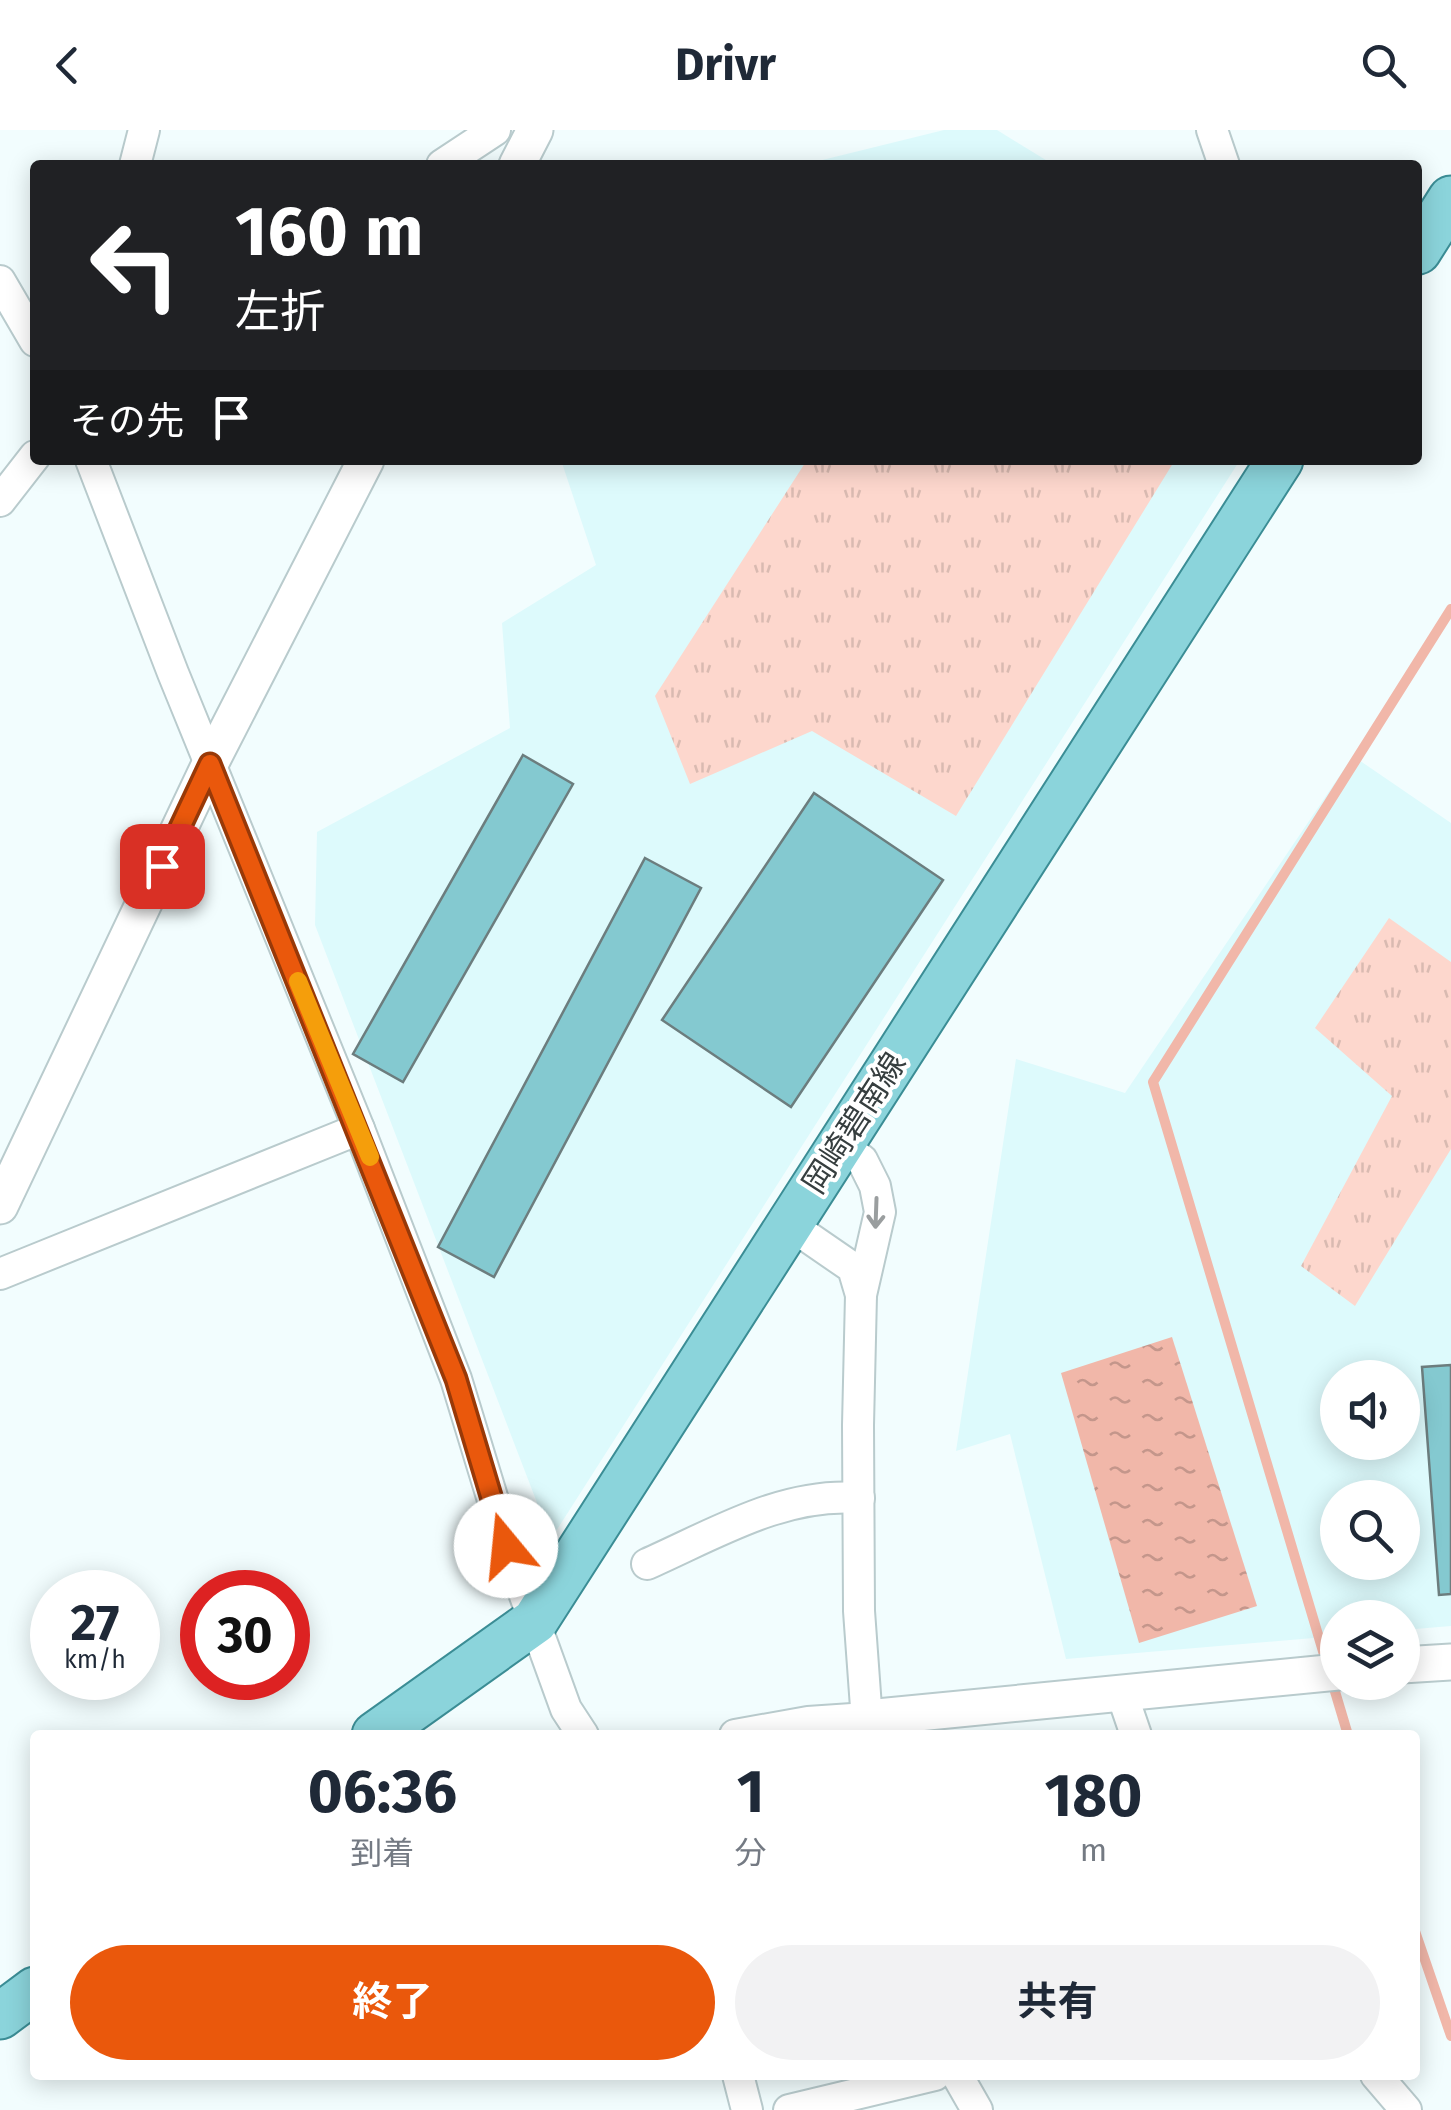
<!DOCTYPE html>
<html lang="ja">
<meta charset="utf-8">
<style>
:root{--surface:#fff;--page:#f2f2f3;--text:#1f2937;--muted:#747a83;--accent:#ea580c}
body{margin:0;font-family:"Fira Sans","Noto Sans JP",sans-serif;background:var(--page);color:var(--text);height:100vh;display:flex;flex-direction:column;font-size:38px;white-space:nowrap}
*{box-sizing:border-box;margin:0}
p{font-size:32px;color:var(--muted)}
.icon{flex:none;width:55px;height:55px;fill:none;stroke:currentColor;stroke-width:2;stroke-linecap:round;stroke-linejoin:round}
.map{position:relative;flex:1;overflow:hidden}
.details{position:absolute;left:30px;top:1600px;width:1390px;height:350px;display:flex;flex-direction:column;background:var(--surface);border-radius:10px;box-shadow:0 5px 25px #0003}
.details>*{flex:none}
.hud{position:absolute;left:30px;top:30px;width:1392px;height:305px;border-radius:10px;box-shadow:0 5px 25px #0003;background:#202124;color:#fff;overflow:hidden}
.controls{position:absolute;left:1320px;top:1230px;display:grid;gap:20px}
.controls a{display:grid;place-items:center;width:100px;height:100px;border-radius:50%;background:var(--surface);box-shadow:0 5px 25px #0003;font-size:50px}
.speed{position:absolute;left:30px;top:1440px;display:flex;gap:20px;font-size:50px;font-weight:700;text-align:center}
.speed>*{display:grid;place-content:center;width:130px;height:130px;border-radius:50%;background:var(--surface);box-shadow:0 5px 25px #0003;line-height:1}
.speed small{font-size:25px;font-weight:400}
.speed .limit{border:15px solid #d22;background:#fff;color:#111}
.pin{position:absolute;display:grid;place-items:center;width:85px;height:85px;color:#fff;margin:-42px;border-radius:20px;box-shadow:0 5px 15px #0006}
.me{position:absolute;width:110px;margin:-55px;rotate:343deg;stroke-linejoin:round;filter:drop-shadow(0 0 8px #0008)}
.turn{display:flex;align-items:center;gap:35px;height:210px;padding:0 40px;font-size:45px}
.turn .icon{width:130px;height:130px;stroke-width:2.5}
.turn b{display:block;font-size:70px;line-height:85px}
.then{display:flex;align-items:center;height:95px;padding:0 40px;background:#0003;gap:20px;font-size:38px}
.eta{display:flex;justify-content:space-evenly;align-items:center;height:170px;text-align:center}
.eta b{font-size:60px;font-weight:700;line-height:70px}
.cta{display:flex;gap:20px;margin-top:auto;padding:20px 40px}
.cta a{flex:1;height:115px;border-radius:60px;background:var(--accent);color:#fff;font-size:40px;font-weight:700;line-height:115px;text-align:center}
.cta a+a{background:var(--page);color:var(--text)}
header{display:flex;justify-content:space-between;align-items:center;height:130px;padding:0 40px;background:var(--surface);font-size:45px;font-weight:700}
.map>svg:first-child{display:block}
.built{fill:#ddfafc;fill-rule:evenodd}
.park{fill:url(#park-tufts)}
.water{fill:url(#water-ripples)}
.lines{fill:none;stroke-linecap:round;stroke-linejoin:round}
.stream{stroke:#f1b7a9;stroke-width:10}
.building{fill:#84c9d0;stroke:#6c7d7e;stroke-width:2.5}
.minor-casing{stroke:#b9cbcd;stroke-width:34}
.tertiary-casing{stroke:#b9cbcd;stroke-width:39}
.primary-casing{stroke:#3b8d95;stroke-width:49}
.minor{stroke:#fff;stroke-width:30}
.tertiary{stroke:#fff;stroke-width:35}
.primary{stroke:#8bd4db;stroke-width:45}
.oneway{stroke:#9a9e9f}
.route-casing{stroke:#983908;stroke-width:25}
.route{stroke:#ea580c;stroke-width:18}
.slow{stroke:#f59e0b;stroke-width:18}
.labels{text-anchor:middle;dominant-baseline:central;stroke-width:8;stroke-linejoin:round;paint-order:stroke}
.street-label{font-size:32px;fill:#363e3f;stroke:#fff}
</style>
<header><svg class="icon" aria-label="back" viewBox="0 0 24 24"><path d="M15 5l-7 7 7 7"/></svg>Drivr<svg class="icon" aria-label="search" viewBox="0 0 24 24"><circle cx="10" cy="10" r="6"/><path d="M15 15l6 6"/></svg></header>
<div class="map">
<svg width="1451" height="1980" viewBox="0 0 1451 1980">
<defs>
<pattern id="park-tufts" width="24" height="20" patternUnits="userSpaceOnUse" patternTransform="scale(2.5)"><rect width="24" height="20" fill="#fdd7cd"/><path d="M3 7l-1-3M5 7V3M7 7l1-3M15 17l-1-3M17 17v-4M19 17l1-3" fill="none" stroke="#d9bab1"/></pattern>
<pattern id="water-ripples" width="26" height="14" patternUnits="userSpaceOnUse" patternTransform="scale(2.5)"><rect width="26" height="14" fill="#f1b7a9"/><path d="M2 4q2-2 4 0t4 0M15 11q2-2 4 0t4 0" fill="none" stroke="#c4968b"/></pattern>
</defs>
<rect width="100%" height="100%" fill="#f2fdfe"/>
<!-- built -->
<g class="built">
<path d="M944 0H997L1054 35H802Z"/>
<path d="M561 330H1240L551 1409 315 795 317 702 510 598 502 493 596 435Z"/>
<path d="M1353 626 1451 693V1496L1403 1500 1402 1488H1338L1337 1506 1066 1529 1010 1304 956 1321 1016 929 1125 963ZM1338 1248H1402V1312H1338ZM1338 1368H1402V1432H1338Z"/>
</g>
<!-- park -->
<g class="park">
<path d="M807 330H1175L956 686 812 601 690 654 655 566Z"/>
<path d="M1389 788 1451 832V1019L1355 1176 1301 1136 1392 966 1315 898Z"/>
</g>
<!-- water -->
<path class="water" d="M1172 1207 1257 1476 1139 1513 1061 1243Z"/>
<g class="lines">
<!-- stream -->
<g class="stream">
<path d="M1348 1605 1153 952 1451 479"/>
<path d="M1415 1801 1451 1906"/>
</g>
</g>
<!-- building -->
<g class="building">
<path d="M523 625 573 654 403 952 353 924Z"/>
<path d="M814 663 943 750 791 977 662 890Z"/>
<path d="M645 728 701 758 494 1147 438 1117Z"/>
<path d="M1451 1235V1464L1439 1465 1422 1237Z"/>
</g>
<g class="lines">
<!-- minor casing -->
<g class="minor-casing">
<g id="minor">
<path d="M1212 0 1224 35"/>
<path d="M135 35 144 0"/>
<path d="M442 35 495 0"/>
<path d="M0 151 35 211"/>
<path d="M91 330 173 543 359 999 456 1249 507 1416 566 1579 583 1605"/>
<path d="M0 371 35 326"/>
<path d="M839 1015 862 1030 875 1056 880 1082 861 1165 858 1295 859 1481 868 1605"/>
<path d="M789 1094 853 1138 861 1165"/>
<path d="M0 1144 359 999"/>
<path d="M647 1434C715 1404 783 1362 859 1368"/>
<path d="M1122 1564 1136 1605"/>
<path d="M735 1605 808 1592 867 1588"/>
<path d="M738 1945 747 1980"/>
<path d="M957 1945 977 1980"/>
<path d="M1376 1945 1406 1980"/>
<path d="M789 1980 935 1945"/>
</g>
</g>
<!-- tertiary casing -->
<g class="tertiary-casing">
<g id="tertiary">
<path d="M517 35 535 0"/>
<path d="M0 1076 210 634 366 330"/>
<path d="M1402 1535 1451 1532"/>
<path d="M867 1588 1338 1542"/>
</g>
</g>
<!-- primary casing -->
<g class="primary-casing">
<g id="primary">
<path d="M1418 121 1451 69"/>
<path d="M375 1605 535 1491 1280 330"/>
<path d="M0 1886 35 1860"/>
</g>
</g>
<!-- minor -->
<use href="#minor" class="minor"/>
<!-- tertiary -->
<use href="#tertiary" class="tertiary"/>
<!-- primary -->
<use href="#primary" class="primary"/>
</g>
<!-- one-way arrows -->
<defs><path id="oneway-shaft" d="M-6 0H5M1.5-3L5.5 0L1.5 3" fill="none" stroke-width="1.6" stroke-linecap="round" stroke-linejoin="round" transform="scale(2.5)"/></defs>
<use class="oneway" href="#oneway-shaft" transform="translate(876 1083) rotate(92)"/>
<g class="lines">
<!-- route casing -->
<g class="route-casing">
<path id="route" d="M162 736 210 634 456 1249 506 1416"/>
</g>
<!-- route -->
<use href="#route" class="route"/>
<!-- slow -->
<path class="slow" d="M298 851 370 1027"/>
</g>
<g class="labels">
<!-- street labels -->
<g class="street-label">
<text transform="translate(854 993) rotate(-57)">岡崎碧南線</text>
</g>
</g>
</svg>
<div class="controls">
<a><svg class="icon" aria-label="sound" viewBox="0 0 24 24"><path d="M4 9h4l5-4v14l-5-4H4zM17 9q2 3 0 6"/></svg></a>
<a><svg class="icon" aria-label="search" viewBox="0 0 24 24"><circle cx="10" cy="10" r="6"/><path d="M15 15l6 6"/></svg></a>
<a><svg class="icon" aria-label="layers" viewBox="0 0 24 24"><path d="M12 4l9 5-9 5-9-5zM3 14l9 5 9-5"/></svg></a>
</div>
<div class="speed"><div>27<small>km/h</small></div><div class="limit">30</div></div>
<div class="pin" style="left:162px;top:736px;background:#d93025"><svg class="icon" aria-label="arrive" viewBox="0 0 24 24"><path d="M6 21V4h12l-3 4 3 4H6"/></svg></div>
<svg class="me" style="left:506px;top:1416px" viewBox="-20 -20 40 40"><circle r="19" fill="#fff"/><path d="M0-13L10 11 0 6-10 11z" fill="#ea580c"/></svg>
<div class="hud">
<div class="turn"><svg class="icon" aria-label="left" viewBox="0 0 24 24"><path d="M17 20v-9H6M10 6l-5 5 5 5"/></svg><div><b>160 m</b>左折</div></div>
<div class="then">その先<svg class="icon" aria-label="arrive" viewBox="0 0 24 24"><path d="M6 21V4h12l-3 4 3 4H6"/></svg></div>
</div>
<section class="details">
<div class="eta">
<div><b>06:36</b><p>到着</p></div>
<div><b>1</b><p>分</p></div>
<div><b>180</b><p>m</p></div>
</div>
<div class="cta"><a>終了</a><a>共有</a></div>
</section>
</div>
